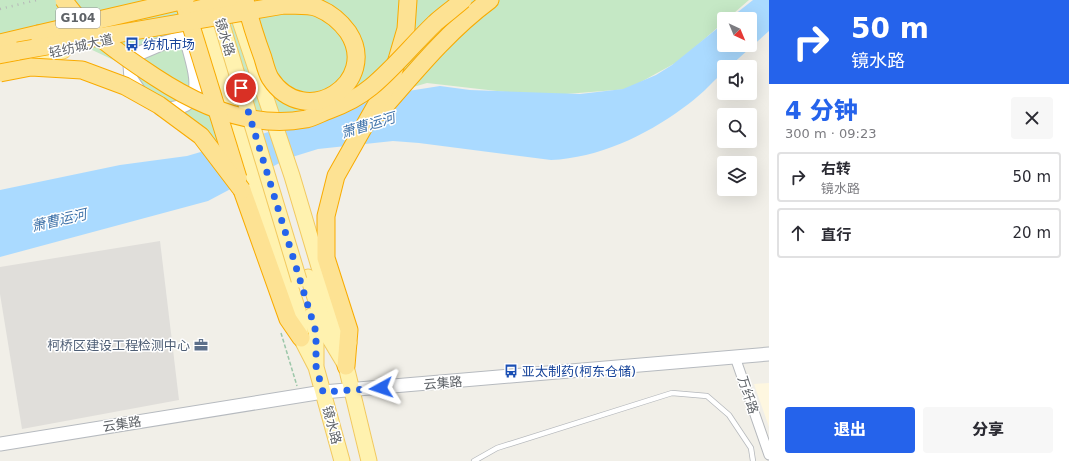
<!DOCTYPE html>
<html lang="zh">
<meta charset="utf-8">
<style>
:root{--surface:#fff;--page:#f7f7f7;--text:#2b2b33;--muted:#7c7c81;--line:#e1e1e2;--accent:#2563eb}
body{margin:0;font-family:"DejaVu Sans","Noto Sans SC",sans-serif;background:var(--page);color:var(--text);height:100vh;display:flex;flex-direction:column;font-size:15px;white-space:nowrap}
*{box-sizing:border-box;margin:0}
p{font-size:13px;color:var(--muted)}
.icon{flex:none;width:22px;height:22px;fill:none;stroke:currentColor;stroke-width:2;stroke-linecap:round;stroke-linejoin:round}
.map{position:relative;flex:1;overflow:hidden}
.side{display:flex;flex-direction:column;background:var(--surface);width:300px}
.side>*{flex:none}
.hud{background:#2563eb;color:#fff;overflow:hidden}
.needle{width:26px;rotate:136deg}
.tools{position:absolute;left:717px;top:12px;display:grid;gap:8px}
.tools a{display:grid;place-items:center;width:40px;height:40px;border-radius:4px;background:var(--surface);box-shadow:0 4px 16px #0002;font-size:20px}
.pin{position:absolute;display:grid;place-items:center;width:34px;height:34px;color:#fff;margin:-17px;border:2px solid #fff;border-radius:50%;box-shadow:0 1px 4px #0007}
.me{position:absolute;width:44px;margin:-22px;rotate:265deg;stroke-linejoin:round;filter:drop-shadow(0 0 3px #0008)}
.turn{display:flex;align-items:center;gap:14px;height:84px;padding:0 16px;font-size:18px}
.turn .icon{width:52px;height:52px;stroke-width:2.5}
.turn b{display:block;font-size:28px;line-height:34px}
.round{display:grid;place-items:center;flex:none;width:42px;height:42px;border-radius:4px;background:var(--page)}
.headline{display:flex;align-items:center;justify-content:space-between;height:68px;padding:0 16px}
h1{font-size:24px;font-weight:800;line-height:30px;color:var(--accent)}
.cta{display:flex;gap:8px;margin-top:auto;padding:8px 16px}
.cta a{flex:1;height:46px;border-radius:4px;background:var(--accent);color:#fff;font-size:16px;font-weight:800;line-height:46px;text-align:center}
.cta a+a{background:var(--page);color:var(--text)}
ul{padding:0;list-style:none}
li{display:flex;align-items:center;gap:12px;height:50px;margin:0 8px 6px;padding:0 8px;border:2px solid var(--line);border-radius:4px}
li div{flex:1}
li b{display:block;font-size:15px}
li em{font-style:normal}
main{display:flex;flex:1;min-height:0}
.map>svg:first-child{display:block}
.commercial{fill:#fef7e0}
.industrial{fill:#e0deda}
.green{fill:#c5e8c5}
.water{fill:#aadaff}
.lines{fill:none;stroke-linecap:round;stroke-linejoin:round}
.lane-casing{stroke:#b5b8bc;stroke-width:6}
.street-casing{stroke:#b5b8bc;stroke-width:11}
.secondary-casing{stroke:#b6babf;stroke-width:15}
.primary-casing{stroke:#f2c960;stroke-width:17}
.highway-casing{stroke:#f9ab00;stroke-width:19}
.path{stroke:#9cc7a9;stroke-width:1.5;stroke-dasharray:4 2;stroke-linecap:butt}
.lane{stroke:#fff;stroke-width:4.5}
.street{stroke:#fff;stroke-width:9}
.secondary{stroke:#fff;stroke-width:13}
.primary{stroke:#fff2af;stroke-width:15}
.highway{stroke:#fde293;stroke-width:17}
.rail{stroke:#b6b7b8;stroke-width:2.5;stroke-dasharray:1 5;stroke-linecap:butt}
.primary-bridge-casing{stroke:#f2c960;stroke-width:17;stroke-linecap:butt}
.highway-bridge-casing{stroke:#f9ab00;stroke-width:19;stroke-linecap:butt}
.primary-bridge{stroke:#fff2af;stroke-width:15}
.highway-bridge{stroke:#fde293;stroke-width:17}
.route{stroke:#2563eb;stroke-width:7;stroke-dasharray:0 12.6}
.labels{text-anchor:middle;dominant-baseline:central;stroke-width:3;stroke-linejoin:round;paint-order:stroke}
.shield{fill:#fff;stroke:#8f9295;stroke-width:1}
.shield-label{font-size:12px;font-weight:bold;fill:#5f6368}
.street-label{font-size:13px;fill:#5f6368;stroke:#fff}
.transit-label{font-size:13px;fill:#164399;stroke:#fff;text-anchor:start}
.service-label{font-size:13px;fill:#4e5e75;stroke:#fff;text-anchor:end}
.water-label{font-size:14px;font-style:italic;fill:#4174aa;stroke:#fff}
</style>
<main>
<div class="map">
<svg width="769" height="461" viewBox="0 0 769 461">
<rect width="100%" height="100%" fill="#f1efe8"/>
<!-- commercial -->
<path class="commercial" d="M769 383V427L754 384Z"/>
<!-- industrial -->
<path class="industrial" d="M160 241 179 400 22 429 0 294V267Z"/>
<!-- green -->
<path class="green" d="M0 0H749L727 19H724V22L679 61 628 89 541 96 427 83 201 148 174 124 124 65 88 48 0 66Z"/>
<!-- water -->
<path class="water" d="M753 0H769V31L729 67H724V71C711 84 698 98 683 108 645 136 598 158 551 160L419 143 393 141 318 149 289 158 208 201 0 257V190L120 165 187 156 313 119 370 97 440 86 470 90 580 94 623 89 656 75 672 65 724 23V45H750V19H729Z"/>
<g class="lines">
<!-- lane casing -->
<g class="lane-casing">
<path id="lane" d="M474 461 497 448 672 393 707 396 729 415 751 448 753 461"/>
</g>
<!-- street casing -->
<g class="street-casing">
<path id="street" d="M735 357 769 455"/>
</g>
<!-- secondary casing -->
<g class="secondary-casing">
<g id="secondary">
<path d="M141 94 131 79 130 65 140 53 161 44 201 32"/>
<path d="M161 109C211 110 195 73 187 41"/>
<path d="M0 444 323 392 769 354"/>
</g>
</g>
<!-- primary casing -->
<g class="primary-casing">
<g id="primary">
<path d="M199 0 237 127 298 310 301 338 316 367 342 461"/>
<path d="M234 3 292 176 339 334 349 343"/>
<path d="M3 65 63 51"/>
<path d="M308 277 328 336 346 366 369 461"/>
<path d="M311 316 316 332V364"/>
</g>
</g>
<!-- highway casing -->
<g class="highway-casing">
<g id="highway">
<path d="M0 43 38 34"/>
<path d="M0 55 18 51"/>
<path d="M380 112C414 73 448 31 490 0"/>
<path d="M242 190 288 319 301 338"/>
<path d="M346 366 349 330 326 258V216L336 176 392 77 406 29 408 0"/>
</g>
</g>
<!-- path -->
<path class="path" d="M281 333 297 386"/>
<!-- lane -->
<use href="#lane" class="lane"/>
<!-- street -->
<use href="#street" class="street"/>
<!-- secondary -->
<use href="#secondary" class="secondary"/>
<!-- primary -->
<use href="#primary" class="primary"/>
<!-- highway -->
<use href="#highway" class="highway"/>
<!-- rail -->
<path class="rail" d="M0 9 37 0"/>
<!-- primary-bridge casing -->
<g class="primary-bridge-casing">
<path id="primary-bridge" d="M216 5 299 280"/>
</g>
<!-- highway-bridge casing -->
<g class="highway-bridge-casing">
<g id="highway-bridge">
<path d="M64 0C79 26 129 60 155 77 199 106 253 129 306 119 314 117 321 113 329 110 343 105 359 97 371 87 394 68 413 44 435 23 444 15 454 8 463 0"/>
<path d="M183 0 238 178"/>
<path d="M191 11 237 0"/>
<path d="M38 34 185 0"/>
<path d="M18 51 284 5C294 6 308 4 318 8 330 13 340 21 348 32 381 82 305 132 270 78 267 73 265 65 263 58 256 39 250 20 245 0"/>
<path d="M0 73 31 67 82 70 125 86 159 105 201 136 242 190"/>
</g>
</g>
<!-- primary-bridge -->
<use href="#primary-bridge" class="primary-bridge"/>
<!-- highway-bridge -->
<use href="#highway-bridge" class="highway-bridge"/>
</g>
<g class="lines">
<!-- route -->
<path class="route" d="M241 88 316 332V366L323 392 381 388"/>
</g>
<!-- icons -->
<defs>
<g id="bus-bare" transform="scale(1.08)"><path d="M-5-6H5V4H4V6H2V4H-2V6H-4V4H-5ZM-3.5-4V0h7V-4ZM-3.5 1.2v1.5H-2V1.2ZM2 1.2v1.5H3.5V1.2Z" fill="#1a4fb4" stroke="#fff" stroke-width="2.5" paint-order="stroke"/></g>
<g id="office-bare" transform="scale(1.08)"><path d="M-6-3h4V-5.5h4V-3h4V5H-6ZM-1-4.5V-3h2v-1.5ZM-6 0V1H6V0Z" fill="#5c6f8a" stroke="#fff" stroke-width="2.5" paint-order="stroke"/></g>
</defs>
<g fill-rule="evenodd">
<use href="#bus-bare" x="132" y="44"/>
<use href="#office-bare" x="201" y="345"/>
<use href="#bus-bare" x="511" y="371"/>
</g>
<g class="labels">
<!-- shield labels -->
<rect class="shield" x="56" y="8" width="44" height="20" rx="3"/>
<g class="shield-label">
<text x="78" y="18">G104</text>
</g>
<!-- street labels -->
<g class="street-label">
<text transform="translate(225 37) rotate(73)">镜水路</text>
<text transform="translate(81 46) rotate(-13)">轻纺城大道</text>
<text transform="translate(443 383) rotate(-5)">云集路</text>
<text transform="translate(748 395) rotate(72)">万纤路</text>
<text transform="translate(122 424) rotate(-9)">云集路</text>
<text transform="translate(332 425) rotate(75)">镜水路</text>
</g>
<!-- transit labels -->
<g class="transit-label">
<text x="143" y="44">纺机市场</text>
<text x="522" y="371">亚太制药(柯东仓储)</text>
</g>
<!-- service labels -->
<g class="service-label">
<text x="190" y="345">柯桥区建设工程检测中心</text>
</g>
<!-- water labels -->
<g class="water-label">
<text transform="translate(368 125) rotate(-17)">萧曹运河</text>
<text transform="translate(59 220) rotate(-13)">萧曹运河</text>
</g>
</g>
</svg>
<div class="tools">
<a><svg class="needle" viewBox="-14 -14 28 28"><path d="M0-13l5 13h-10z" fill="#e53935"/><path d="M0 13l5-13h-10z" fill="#7c7c81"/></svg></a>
<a><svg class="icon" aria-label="sound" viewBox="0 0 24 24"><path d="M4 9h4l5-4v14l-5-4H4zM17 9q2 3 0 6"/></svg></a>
<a><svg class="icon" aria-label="search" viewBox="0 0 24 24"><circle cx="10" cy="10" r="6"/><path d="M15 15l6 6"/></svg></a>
<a><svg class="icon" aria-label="layers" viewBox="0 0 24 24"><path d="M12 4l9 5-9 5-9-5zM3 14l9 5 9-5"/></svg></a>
</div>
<div class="pin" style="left:241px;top:88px;background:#d93025"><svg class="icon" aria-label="arrive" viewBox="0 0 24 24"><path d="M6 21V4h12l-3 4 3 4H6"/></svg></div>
<svg class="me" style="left:381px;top:388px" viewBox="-20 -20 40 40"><path d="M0-17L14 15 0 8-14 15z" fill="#2563eb" stroke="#fff" stroke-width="4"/></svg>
</div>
<section class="side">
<div class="hud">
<div class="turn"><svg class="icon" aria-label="right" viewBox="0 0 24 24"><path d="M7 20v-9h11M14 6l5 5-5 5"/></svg><div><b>50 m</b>镜水路</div></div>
</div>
<div class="headline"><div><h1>4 分钟</h1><p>300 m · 09:23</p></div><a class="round"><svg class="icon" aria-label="close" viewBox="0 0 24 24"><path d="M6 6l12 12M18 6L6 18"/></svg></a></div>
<ul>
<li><svg class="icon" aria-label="right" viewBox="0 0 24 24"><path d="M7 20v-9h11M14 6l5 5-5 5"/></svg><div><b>右转</b><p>镜水路</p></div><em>50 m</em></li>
<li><svg class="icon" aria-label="ahead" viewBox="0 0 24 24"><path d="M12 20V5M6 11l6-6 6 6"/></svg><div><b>直行</b></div><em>20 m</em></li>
</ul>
<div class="cta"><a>退出</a><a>分享</a></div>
</section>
</main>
